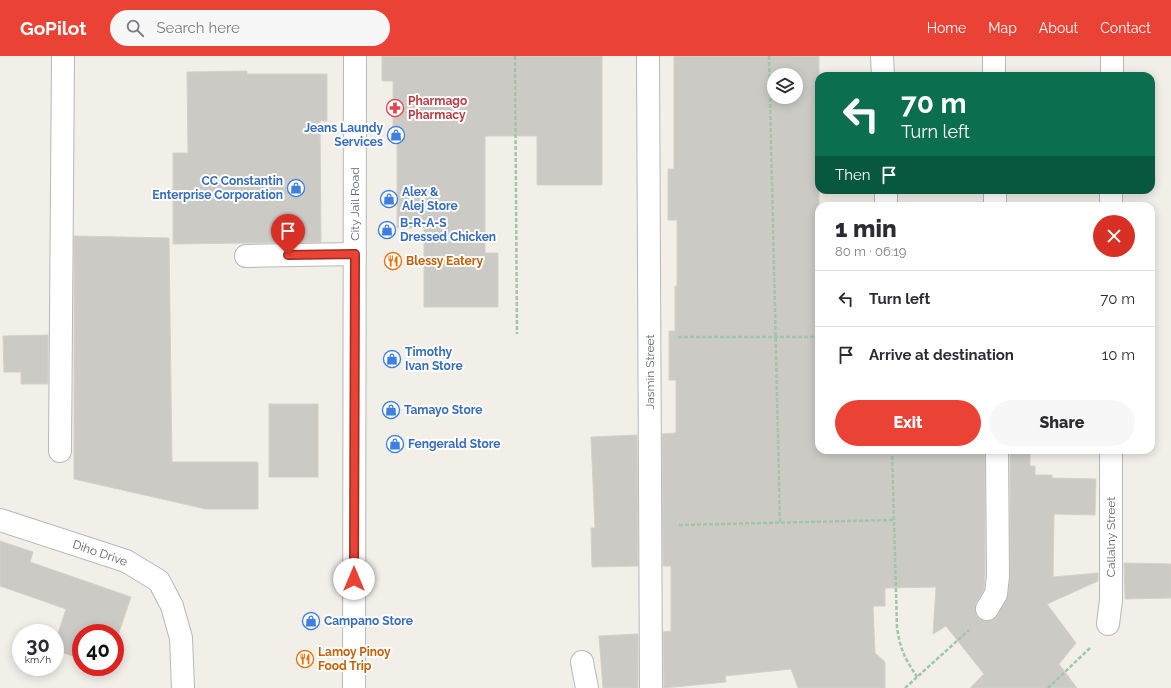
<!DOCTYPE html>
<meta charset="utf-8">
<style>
:root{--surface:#fff;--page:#f7f7f7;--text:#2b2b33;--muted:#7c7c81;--line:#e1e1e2;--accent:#ea4335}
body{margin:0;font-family:Raleway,sans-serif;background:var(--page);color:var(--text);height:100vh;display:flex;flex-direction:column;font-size:15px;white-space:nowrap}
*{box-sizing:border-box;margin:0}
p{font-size:13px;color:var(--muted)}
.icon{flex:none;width:22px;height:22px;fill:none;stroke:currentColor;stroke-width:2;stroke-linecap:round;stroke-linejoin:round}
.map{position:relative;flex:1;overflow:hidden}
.drawer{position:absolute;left:815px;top:146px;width:340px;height:252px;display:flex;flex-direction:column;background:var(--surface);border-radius:12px;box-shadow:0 2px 10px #0003}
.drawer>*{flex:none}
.hud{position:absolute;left:815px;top:16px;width:340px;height:122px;border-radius:12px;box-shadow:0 2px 10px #0003;background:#0b6e4f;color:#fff;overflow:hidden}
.fabs{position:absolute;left:767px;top:12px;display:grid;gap:8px}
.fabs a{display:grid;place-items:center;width:36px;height:36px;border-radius:50%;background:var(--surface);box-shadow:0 2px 10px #0003;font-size:20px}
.speed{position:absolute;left:12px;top:568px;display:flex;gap:8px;font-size:20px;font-weight:700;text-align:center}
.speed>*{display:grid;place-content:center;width:52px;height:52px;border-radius:50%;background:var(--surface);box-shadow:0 2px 10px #0003;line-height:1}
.speed small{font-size:10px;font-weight:400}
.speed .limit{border:6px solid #d22;background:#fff;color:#111}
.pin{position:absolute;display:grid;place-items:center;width:34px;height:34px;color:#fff;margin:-41px -17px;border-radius:50% 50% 50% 0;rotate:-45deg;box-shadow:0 0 4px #0007}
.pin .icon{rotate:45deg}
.me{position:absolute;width:44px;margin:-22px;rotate:0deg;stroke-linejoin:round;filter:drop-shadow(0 0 3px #0008)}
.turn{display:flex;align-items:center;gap:14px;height:84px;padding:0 20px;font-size:18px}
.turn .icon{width:52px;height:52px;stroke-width:2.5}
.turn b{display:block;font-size:28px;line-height:34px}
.then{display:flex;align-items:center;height:38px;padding:0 20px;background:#0003;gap:8px;font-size:15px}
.round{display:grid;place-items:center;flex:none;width:42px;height:42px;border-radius:21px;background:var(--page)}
.summary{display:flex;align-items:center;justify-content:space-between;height:68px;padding:0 20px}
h1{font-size:24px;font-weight:800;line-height:30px}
.action{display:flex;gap:8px;margin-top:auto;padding:8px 20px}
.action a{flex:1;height:46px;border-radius:24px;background:var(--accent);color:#fff;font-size:16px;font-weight:800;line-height:46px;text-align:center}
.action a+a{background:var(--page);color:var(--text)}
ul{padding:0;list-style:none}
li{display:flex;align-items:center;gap:12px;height:56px;padding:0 20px;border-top:1px solid var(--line)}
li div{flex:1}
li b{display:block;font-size:15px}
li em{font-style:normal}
header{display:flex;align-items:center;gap:24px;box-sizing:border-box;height:56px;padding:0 20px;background:var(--accent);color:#fff}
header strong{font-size:19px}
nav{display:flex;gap:22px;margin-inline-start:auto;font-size:14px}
.search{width:280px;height:36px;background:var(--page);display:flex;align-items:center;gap:10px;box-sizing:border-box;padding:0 14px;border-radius:22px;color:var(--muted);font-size:15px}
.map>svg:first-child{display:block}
.building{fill:#cccac5;stroke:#d6d1c6;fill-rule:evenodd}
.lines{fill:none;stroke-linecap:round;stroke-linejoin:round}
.minor-casing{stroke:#b5b8bc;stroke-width:24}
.path{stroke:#9cc7a9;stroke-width:2.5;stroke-dasharray:4 2;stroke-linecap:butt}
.minor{stroke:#fff;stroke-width:22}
.route-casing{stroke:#982c22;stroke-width:10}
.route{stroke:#ea4335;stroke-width:7}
.labels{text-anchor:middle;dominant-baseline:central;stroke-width:4;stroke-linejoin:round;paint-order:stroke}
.health-label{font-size:12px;font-weight:bold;fill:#be3a42;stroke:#fff;text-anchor:start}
.shop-label{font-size:12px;font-weight:bold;fill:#366cbe;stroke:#fff;text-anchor:start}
.street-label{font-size:12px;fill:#5f6368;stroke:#fff}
.food-label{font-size:12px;font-weight:bold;fill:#c56008;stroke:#fff;text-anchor:start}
</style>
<header>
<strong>GoPilot</strong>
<div class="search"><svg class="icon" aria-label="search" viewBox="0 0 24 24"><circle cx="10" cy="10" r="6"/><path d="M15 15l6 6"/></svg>Search here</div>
<nav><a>Home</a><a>Map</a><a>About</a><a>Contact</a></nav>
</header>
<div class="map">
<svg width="1171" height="632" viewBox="0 0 1171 632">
<rect width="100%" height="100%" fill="#f1efe8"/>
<!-- building -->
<g class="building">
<path d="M382 0H602V129H537V80H485V197H498V251H424V172H397V82H393V25H382Z"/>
<path d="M674 0H819V394H985V519L984 534 976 547 975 552 976 559 980 563 986 565 993 564 998 559 1008 539 1010 520V394H1030V410H1035V419H1052V422L1096 423 1095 459 1054 458 1053 521 1098 517V525L1047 548 1076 587 1059 608 1077 632H970L984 618 946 570 933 578 936 531 885 532V550H873L875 597 885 606V632H798L791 613 725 620 726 626 664 632 663 576 671 575V510H663L662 378 676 377V324H669V275H675V230H677V164H668V113H674ZM774 19H796V41H774Z"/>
<path d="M247 15V18H327V65H320L321 186 173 188V97H188L187 16Z"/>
<path d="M74 180 169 182 172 406H258V453H206L74 423Z"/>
<path d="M48 279V328H21V316H4L3 280Z"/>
<rect x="269" y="348" width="49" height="73"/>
<path d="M637 379 638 510 592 511 591 472H595L591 381Z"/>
<path d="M0 485 33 496 30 506 131 541 115 588V577H81V603L55 594V587L66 553 0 530Z"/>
<path d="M1124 507 1171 508V542L1125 543Z"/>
<path d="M638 578V632H603L599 580Z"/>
</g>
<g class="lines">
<!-- minor casing -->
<g class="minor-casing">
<g id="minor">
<path d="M648 0 651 632"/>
<path d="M882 0 883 20"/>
<path d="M994 0V20"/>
<path d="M1112 20V0"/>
<path d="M886 134V150"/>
<path d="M995 134V150"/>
<path d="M1111 150V134"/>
<path d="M246 200 355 198"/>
<path d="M60 395 63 0"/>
<path d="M0 464 126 505 159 525 172 550 181 582 183 632"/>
<path d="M987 553 996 538 998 520 997 394"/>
<path d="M1108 568 1111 544V394"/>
<path d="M582 606 587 632"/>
<path d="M354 632 355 0"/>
</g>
</g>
<!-- path -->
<g class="path">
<path d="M515 0 517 278"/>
<path d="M769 0 780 467"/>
<path d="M678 281H819"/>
<path d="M892 394 897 571C900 594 905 602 917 621"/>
<path d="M679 469 894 464"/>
<path d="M905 632 969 574"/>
<path d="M1048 632 1091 591"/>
</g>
<!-- minor -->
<use href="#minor" class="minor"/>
</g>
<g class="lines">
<!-- route casing -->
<g class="route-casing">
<path id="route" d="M288 199 355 198 354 523"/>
</g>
<!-- route -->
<use href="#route" class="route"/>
</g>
<!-- icons -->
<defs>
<g id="pharmacy-ring" transform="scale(0.9)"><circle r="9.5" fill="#fff" stroke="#e0444e" stroke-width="1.5"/><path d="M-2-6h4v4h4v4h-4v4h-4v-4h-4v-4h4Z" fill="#e0444e"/></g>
<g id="shop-ring" transform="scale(0.9)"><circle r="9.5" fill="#fff" stroke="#3f7fe0" stroke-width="1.5"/><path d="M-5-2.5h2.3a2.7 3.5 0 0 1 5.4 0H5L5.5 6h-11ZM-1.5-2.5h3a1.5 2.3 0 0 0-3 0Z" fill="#3f7fe0"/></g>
<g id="restaurant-ring" transform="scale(0.9)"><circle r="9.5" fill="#fff" stroke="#e8710a" stroke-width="1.5"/><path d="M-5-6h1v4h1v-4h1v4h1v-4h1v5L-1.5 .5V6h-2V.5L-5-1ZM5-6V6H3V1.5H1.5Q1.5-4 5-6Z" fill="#e8710a"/></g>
</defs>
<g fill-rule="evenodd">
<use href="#pharmacy-ring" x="395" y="52"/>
<use href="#shop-ring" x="396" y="79"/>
<use href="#shop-ring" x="296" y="132"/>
<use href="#shop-ring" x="389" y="143"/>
<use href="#shop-ring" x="387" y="174"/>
<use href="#restaurant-ring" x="393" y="205"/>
<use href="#shop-ring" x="392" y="303"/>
<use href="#shop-ring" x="391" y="354"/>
<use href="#shop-ring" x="395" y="388"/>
<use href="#shop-ring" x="311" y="565"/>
<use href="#restaurant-ring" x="305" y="603"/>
</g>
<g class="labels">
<!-- health labels -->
<g class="health-label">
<text x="408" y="45">Pharmago<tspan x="408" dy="14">Pharmacy</tspan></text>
</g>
<!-- shop labels -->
<g class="shop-label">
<text x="383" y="72" text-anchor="end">Jeans Laundy<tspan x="383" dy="14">Services</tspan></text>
<text x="283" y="125" text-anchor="end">CC Constantin<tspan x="283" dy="14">Enterprise Corporation</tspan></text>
<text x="402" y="136">Alex &amp;<tspan x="402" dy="14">Alej Store</tspan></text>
<text x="400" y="167">B-R-A-S<tspan x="400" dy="14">Dressed Chicken</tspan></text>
<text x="405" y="296">Timothy<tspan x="405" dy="14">Ivan Store</tspan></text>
<text x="404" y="354">Tamayo Store</text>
<text x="408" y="388">Fengerald Store</text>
<text x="324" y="565">Campano Store</text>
</g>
<!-- street labels -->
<g class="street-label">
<text transform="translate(355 148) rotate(-90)">City Jail Road</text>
<text transform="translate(650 316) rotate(-90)">Jasmin Street</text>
<text transform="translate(1111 481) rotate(-90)">Callalny Street</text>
<text transform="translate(100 497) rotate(19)">Diho Drive</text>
</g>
<!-- food labels -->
<g class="food-label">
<text x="406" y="205">Blessy Eatery</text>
<text x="318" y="596">Lamoy Pinoy<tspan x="318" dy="14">Food Trip</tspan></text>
</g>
</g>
</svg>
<div class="fabs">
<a><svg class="icon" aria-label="layers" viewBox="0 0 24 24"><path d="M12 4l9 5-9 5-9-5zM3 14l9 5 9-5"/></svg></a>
</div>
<div class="speed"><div>30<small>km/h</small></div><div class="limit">40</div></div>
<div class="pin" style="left:288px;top:199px;background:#d93025"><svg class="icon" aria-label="arrive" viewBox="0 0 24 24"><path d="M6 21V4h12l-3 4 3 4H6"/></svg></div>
<svg class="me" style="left:354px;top:523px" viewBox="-20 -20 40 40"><circle r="19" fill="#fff"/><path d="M0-13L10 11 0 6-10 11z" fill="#ea4335"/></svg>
<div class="hud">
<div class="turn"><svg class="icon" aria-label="left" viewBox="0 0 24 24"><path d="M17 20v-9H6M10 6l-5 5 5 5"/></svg><div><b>70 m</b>Turn left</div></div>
<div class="then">Then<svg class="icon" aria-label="arrive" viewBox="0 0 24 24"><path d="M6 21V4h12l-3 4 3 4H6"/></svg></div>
</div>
<section class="drawer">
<div class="summary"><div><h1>1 min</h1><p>80 m · 06:19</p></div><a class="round" style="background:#d93025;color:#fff"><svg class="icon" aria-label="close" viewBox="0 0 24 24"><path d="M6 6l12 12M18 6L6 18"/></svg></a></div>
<ul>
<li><svg class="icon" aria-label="left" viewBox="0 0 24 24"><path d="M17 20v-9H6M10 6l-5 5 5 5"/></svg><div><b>Turn left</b></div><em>70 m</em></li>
<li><svg class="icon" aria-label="arrive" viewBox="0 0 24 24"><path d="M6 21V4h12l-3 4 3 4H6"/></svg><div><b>Arrive at destination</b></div><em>10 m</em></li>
</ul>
<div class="action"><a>Exit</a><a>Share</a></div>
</section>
</div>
